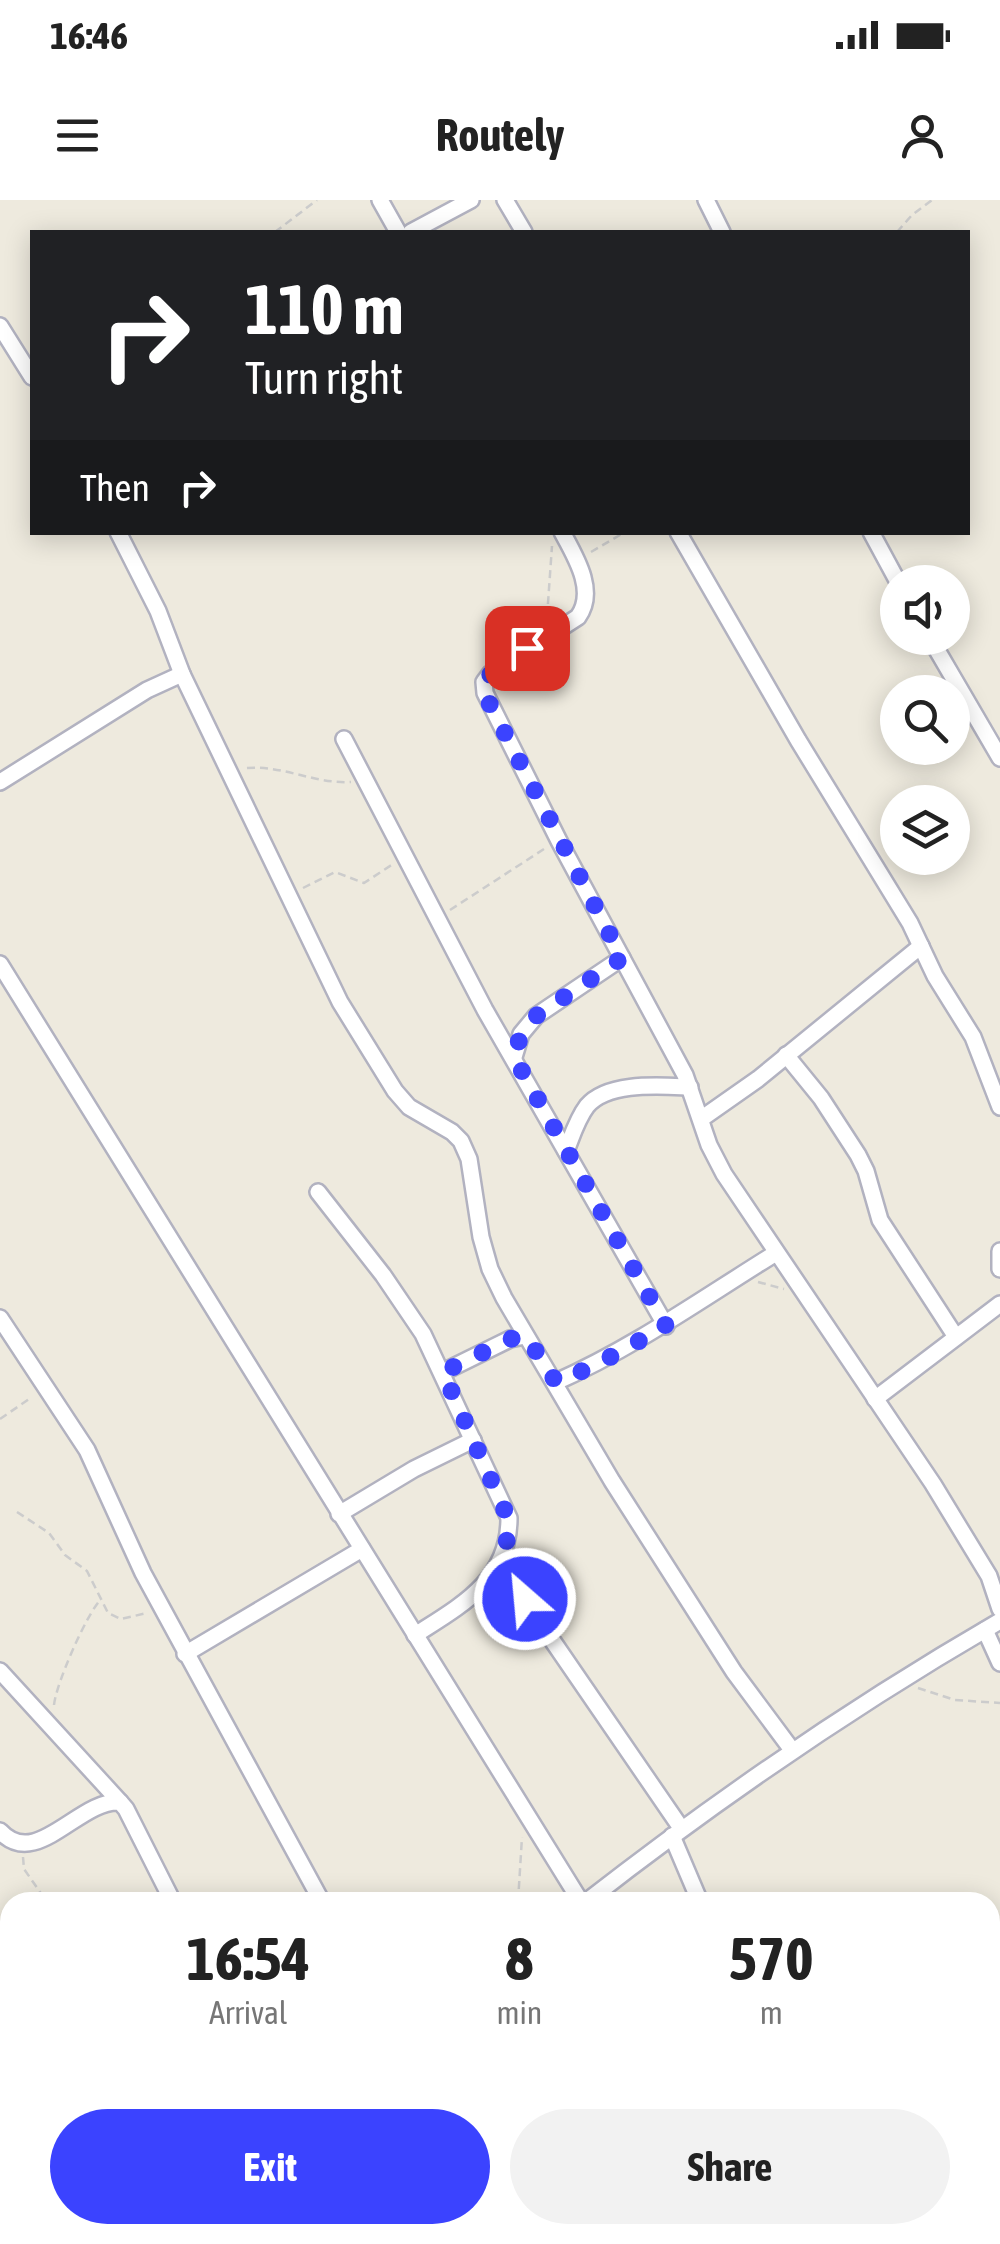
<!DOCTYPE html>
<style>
:root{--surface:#fff;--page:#f2f2f2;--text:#222;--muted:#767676;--accent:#3b43ff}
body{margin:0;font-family:"Asap Condensed",sans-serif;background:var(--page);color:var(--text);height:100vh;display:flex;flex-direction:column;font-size:38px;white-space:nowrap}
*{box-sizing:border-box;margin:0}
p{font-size:32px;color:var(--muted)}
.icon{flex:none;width:55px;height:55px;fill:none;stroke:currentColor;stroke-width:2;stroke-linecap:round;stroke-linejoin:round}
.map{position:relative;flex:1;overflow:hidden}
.sheet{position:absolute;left:0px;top:1692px;width:1000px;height:352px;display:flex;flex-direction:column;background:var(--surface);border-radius:30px 30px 0 0;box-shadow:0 5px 25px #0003}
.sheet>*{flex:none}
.hud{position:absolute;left:30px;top:30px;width:940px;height:305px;border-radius:0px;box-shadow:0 5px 25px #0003;background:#202124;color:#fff;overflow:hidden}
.fabs{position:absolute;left:880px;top:365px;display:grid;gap:20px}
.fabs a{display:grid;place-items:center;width:90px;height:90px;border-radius:50%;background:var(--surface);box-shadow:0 5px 25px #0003;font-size:50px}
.pin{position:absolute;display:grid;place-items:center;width:85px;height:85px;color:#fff;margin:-42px;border-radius:20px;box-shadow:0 5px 15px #0006}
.me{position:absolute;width:110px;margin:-55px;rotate:333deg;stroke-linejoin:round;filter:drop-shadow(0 0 8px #0008)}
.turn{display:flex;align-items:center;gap:35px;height:210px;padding:0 50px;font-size:45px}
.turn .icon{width:130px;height:130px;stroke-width:2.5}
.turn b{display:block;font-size:70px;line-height:85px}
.then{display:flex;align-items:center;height:95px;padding:0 50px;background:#0003;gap:20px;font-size:38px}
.eta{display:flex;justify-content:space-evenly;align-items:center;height:170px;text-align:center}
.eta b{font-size:60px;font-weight:700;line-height:70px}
.action{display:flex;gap:20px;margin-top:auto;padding:20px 50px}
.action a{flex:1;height:115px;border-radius:60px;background:var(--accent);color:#fff;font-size:40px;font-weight:700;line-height:115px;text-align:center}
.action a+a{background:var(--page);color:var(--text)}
.status{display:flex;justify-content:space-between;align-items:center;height:70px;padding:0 50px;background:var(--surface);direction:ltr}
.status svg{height:28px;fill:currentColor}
header{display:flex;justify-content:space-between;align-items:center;height:130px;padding:0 50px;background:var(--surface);font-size:45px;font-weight:700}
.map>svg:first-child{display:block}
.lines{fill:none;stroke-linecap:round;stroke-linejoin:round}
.lane-casing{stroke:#b2b2c0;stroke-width:12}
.street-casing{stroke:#b2b2c0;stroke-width:20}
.path{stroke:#ccc;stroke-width:2.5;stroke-dasharray:8 5;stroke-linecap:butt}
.lane{stroke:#fff;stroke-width:8}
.street{stroke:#fff;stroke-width:15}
.route{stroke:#3b43ff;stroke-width:18;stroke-dasharray:0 32.4}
</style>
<div class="status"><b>16:46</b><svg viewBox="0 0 49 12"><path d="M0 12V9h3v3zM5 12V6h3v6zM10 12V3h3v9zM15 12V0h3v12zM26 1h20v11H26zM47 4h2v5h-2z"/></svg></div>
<header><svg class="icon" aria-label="menu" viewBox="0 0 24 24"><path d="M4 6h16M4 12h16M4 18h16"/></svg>Routely<svg class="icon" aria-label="person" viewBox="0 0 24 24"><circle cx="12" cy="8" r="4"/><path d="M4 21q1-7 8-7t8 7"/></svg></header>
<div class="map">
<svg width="1000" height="2044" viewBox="0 0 1000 2044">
<rect width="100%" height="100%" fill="#eeeade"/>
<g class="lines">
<!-- lane casing -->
<g class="lane-casing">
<g id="lane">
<path d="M0 1939 10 1954"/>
<path d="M64 2035 70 2044"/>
</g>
</g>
<!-- street casing -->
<g class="street-casing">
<g id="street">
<path d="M380 0 398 32"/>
<path d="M505 0 524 32"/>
<path d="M706 0 722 32"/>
<path d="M411 32 471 0"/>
<path d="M0 126 32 177"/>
<path d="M118 332 158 411 182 474 340 802 395 891 409 907 452 932 461 941 469 959 481 1037 490 1069 504 1098 612 1281 734 1472 792 1550"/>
<path d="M562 332C575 356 597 391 578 417L490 474 484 482 485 493 559 641 685 875 709 945 724 974 933 1284 989 1376 1000 1409"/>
<path d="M678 332 798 540 910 723 935 776 973 837 1000 907"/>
<path d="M871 332 898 382"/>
<path d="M930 438 1000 558"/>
<path d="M344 539 485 810 666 1126"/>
<path d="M0 582 147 490 182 474"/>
<path d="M0 764 581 1702"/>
<path d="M786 855 821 898 858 955 866 971 880 1020 956 1137"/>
<path d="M514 857 521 834 536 816 622 758"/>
<path d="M701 919 758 879 921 746"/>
<path d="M566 951C572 936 577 919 587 906 608 881 661 886 690 887"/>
<path d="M318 992 383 1075 423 1134 509 1318C509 1380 462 1405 415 1435"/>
<path d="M1000 1051V1069"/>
<path d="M0 1118 87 1250 143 1373 322 1702"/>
<path d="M443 1172 510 1139 525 1136"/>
<path d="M556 1182C635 1147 703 1098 776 1053"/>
<path d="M875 1199 1000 1104"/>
<path d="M339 1314 414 1269 473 1240"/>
<path d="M502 1358 552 1440 681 1628"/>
<path d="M985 1430 1000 1463"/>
<path d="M185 1454 362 1349"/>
<path d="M0 1471 120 1602"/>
<path d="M0 1631C36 1671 79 1599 120 1602L126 1609 173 1702"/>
<path d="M672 1636 700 1702"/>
<path d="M586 1702C718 1599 855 1505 1000 1421"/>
<path d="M192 2035 198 2044"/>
<path d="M304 2035 310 2044"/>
<path d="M845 2035 849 2044"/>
<path d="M211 2044 220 2035"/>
<path d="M749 2044 766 2035"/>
</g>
</g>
<!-- path -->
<g class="path">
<path d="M275 32 317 0"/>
<path d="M897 32 912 15 932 0"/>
<path d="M591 352 625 332"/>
<path d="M547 417 552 346"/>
<path d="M247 568C283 565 314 584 351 582"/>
<path d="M303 688 335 672 364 683 393 664"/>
<path d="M450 710 544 649"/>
<path d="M758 1082 784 1089"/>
<path d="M0 1219 32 1197"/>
<path d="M17 1312 49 1333 65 1355 87 1371 108 1413 121 1419 147 1413"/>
<path d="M918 1488 955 1500 1000 1503"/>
<path d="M54 1505C56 1484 86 1415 101 1399"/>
<path d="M23 1657 24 1669 47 1702"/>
<path d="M518 1702 522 1637"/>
<path d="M0 1756 10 1749"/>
</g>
<!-- lane -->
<use href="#lane" class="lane"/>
<!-- street -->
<use href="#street" class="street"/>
</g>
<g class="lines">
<!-- route -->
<path class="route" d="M525 1399 502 1358 508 1336V1318L443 1172 510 1139 526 1136 556 1182 594 1166 666 1126 514 857 521 834 536 816 622 758 484 493C483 470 510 460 527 448"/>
</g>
</svg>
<div class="fabs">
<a><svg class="icon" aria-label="sound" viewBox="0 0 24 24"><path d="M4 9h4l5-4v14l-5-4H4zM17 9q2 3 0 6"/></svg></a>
<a><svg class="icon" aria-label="search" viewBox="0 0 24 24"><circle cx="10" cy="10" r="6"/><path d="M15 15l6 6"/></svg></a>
<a><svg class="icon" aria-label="layers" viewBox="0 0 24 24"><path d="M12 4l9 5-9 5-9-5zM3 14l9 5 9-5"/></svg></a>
</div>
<div class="pin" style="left:527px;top:448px;background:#d93025"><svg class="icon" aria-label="arrive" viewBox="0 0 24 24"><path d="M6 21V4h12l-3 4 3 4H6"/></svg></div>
<svg class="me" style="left:525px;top:1399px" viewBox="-20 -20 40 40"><circle r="17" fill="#3b43ff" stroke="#fff" stroke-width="3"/><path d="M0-11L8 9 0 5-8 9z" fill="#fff"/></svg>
<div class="hud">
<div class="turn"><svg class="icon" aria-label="right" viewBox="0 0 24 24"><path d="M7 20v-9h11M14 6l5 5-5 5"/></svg><div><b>110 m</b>Turn right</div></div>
<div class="then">Then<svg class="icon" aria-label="right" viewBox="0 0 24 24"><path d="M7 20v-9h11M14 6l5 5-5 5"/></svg></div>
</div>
<section class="sheet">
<div class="eta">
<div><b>16:54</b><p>Arrival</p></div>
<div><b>8</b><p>min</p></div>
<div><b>570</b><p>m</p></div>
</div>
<div class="action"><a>Exit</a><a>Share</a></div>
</section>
</div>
